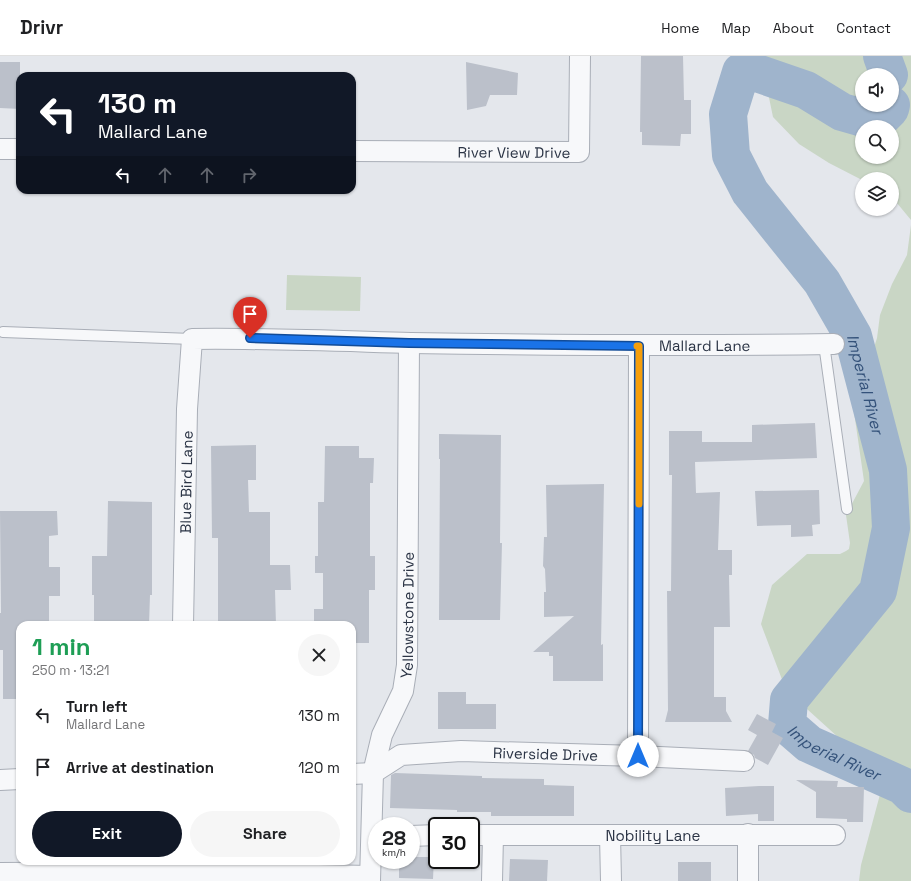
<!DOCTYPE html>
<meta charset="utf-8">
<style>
:root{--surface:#fff;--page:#f6f6f6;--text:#202124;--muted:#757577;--line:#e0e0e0;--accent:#111827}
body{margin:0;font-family:"Space Grotesk",sans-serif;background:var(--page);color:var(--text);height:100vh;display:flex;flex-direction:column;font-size:15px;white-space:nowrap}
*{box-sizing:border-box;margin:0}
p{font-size:13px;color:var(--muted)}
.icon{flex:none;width:22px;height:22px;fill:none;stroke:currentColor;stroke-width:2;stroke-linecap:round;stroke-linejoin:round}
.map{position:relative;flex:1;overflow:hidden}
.drawer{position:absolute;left:16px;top:565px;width:340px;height:244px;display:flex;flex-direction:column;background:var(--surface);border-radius:12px;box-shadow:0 1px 3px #0004}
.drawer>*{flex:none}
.guide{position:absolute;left:16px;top:16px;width:340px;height:122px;border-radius:12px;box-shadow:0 1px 3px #0004;background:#111827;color:#fff;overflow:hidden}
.controls{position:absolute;left:855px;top:12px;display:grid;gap:8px}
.controls a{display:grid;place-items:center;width:44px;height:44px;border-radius:50%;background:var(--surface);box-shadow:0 1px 3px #0004;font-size:20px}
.speed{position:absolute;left:368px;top:761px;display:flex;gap:8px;font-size:20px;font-weight:700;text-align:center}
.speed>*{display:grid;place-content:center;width:52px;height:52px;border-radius:50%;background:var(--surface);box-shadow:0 1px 3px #0004;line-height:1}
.speed small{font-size:10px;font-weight:400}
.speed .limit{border:2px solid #111;border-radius:6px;background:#fff;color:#111}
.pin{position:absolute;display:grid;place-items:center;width:34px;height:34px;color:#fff;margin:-41px -17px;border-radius:50% 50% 50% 0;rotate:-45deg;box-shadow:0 0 4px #0007}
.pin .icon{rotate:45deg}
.me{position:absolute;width:44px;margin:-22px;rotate:0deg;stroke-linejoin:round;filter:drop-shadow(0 0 3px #0008)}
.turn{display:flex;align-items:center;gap:14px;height:84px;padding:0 16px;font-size:18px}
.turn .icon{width:52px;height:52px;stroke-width:2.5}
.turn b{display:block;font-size:28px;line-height:34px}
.lanes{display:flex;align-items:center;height:38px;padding:0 16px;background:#0003;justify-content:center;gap:20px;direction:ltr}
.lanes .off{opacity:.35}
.round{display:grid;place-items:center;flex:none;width:42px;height:42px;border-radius:21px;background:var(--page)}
.head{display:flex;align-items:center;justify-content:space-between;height:68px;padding:0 16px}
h1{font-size:24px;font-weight:700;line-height:30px;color:#1e9e55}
.primary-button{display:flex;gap:8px;margin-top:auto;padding:8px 16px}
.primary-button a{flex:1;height:46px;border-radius:24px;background:var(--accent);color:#fff;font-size:16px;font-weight:700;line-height:46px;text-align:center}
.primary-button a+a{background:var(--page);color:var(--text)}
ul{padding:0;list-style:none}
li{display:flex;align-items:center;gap:12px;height:52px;padding:0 16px}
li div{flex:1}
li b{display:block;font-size:15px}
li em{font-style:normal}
header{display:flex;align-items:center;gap:24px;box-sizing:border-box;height:56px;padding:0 20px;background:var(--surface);border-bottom:1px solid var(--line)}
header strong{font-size:19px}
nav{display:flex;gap:22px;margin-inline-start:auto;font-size:14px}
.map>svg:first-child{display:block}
.green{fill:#c9d6c5;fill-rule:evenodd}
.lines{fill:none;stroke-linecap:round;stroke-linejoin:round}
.river{stroke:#9fb4cc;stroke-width:38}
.building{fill:#bbc0ca}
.lane-casing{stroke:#a9aeb7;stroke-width:12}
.street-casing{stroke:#a9aeb7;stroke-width:22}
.lane{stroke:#f7f8fa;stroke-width:10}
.street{stroke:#f7f8fa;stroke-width:20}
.route-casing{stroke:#114b97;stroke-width:10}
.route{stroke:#1a73e8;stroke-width:7}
.slow{stroke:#f59e0b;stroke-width:7}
.labels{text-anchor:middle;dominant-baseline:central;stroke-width:3;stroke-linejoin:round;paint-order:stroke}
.street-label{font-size:15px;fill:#2b3445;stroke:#f4f6f9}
.water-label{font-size:16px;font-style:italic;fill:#34527a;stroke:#f4f6f9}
</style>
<header>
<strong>Drivr</strong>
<nav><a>Home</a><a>Map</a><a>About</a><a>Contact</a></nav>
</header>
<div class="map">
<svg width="911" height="825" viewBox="0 0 911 825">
<rect width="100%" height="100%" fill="#e4e7ec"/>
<!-- green -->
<g class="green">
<path d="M766 0H911V164L892 141V123H862V124L829 107 799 88 773 61 766 27ZM862 19H892V49H862ZM862 71H892V101H862Z"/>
<path d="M911 169V825H859L861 809 882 731 879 725 850 692 786 634 761 568 772 529 807 498H840L846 495 849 493 850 487 846 459 864 425 854 356 877 282 880 259 892 228 907 199Z"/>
<path d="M287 219 361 221 360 255 286 254Z"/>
</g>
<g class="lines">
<!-- river -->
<g class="river">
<path d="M882 0 889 19"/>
<path id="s1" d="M891 49 890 53 882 61 863 62 842 56 806 34 748 14 741 16 728 58 731 99 750 136 822 226 853 280 888 414 891 472 878 535 789 644 787 669 809 688 903 730 911 738"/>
</g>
</g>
<!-- building -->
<g class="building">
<path d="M641 0H683L684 44H691V78H681L680 90 642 89V76H640Z"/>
<path d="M0 6H20V53L0 52Z"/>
<path d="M466 6 518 17 517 39H490L486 50 467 54Z"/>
<path d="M815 367 817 402 695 406 696 437 720 436 718 494H732V519H729L730 571H714V641H726V655L732 666H665L668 654 667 535H671L672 419H669V375H702V386H752V369Z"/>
<path d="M439 378 501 379 500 487H502L500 564H439L440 403H439Z"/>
<path d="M256 389V424H248L249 456H270V509H290L291 534H275L276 569H218V482H212L211 390Z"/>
<path d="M325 390H359V402H374L373 427H370V500H375V534H369V587H352V569H314V553H323V517H315V500H318V446H324Z"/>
<path d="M604 428 601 589 603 588V625H553V600H549V596H533L574 560 544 561V536H546L545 513 543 510 544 481H547L546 429Z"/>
<path d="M819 434 820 468 812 469 813 480 791 481V469L757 470 755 435Z"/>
<path d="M108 445 152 446V539H150L149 569H94V539H92V500H107Z"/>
<path d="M0 455H57L58 479 49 480V511H60V540H49V569H20V643H3V594H0V557H1Z"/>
<path d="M438 636H466V648H496V673H438Z"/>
<path d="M757 658 776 668 772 676 783 682 768 709 755 702 754 699 748 695 757 679 748 674Z"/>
<path d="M395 717 482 720V722L544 723V729L574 730V760H491V756H457V754L390 752 391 719Z"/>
<path d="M796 724 838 725 837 731H864L863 766H847V763L816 762V736Z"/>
<path d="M759 730H774V765H758V758L726 760 725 732Z"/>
<path d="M411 801H434L433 823 399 822V804H411Z"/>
<path d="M510 803 548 804 547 825H509Z"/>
<rect x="678" y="806" width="33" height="19"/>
</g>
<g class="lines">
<!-- lane casing -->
<g class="lane-casing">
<g id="lane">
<path d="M3 276 192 283"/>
<path d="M824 288 847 453"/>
</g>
</g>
<!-- street casing -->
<g class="street-casing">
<g id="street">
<path d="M0 93H20"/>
<path id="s2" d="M352 95 579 96 580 0"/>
<path id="s3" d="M183 569 187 353 192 283C265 282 338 285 411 287 552 289 693 290 834 288"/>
<path d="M638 700 639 290"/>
<path id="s4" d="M352 718 373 717 401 699 461 695 638 700 744 705"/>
<path d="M0 724 20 723"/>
<path d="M748 778V825"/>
<path id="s5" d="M471 779H835"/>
<path d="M610 779 611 825"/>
<path d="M411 780 437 779"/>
<path d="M0 817 155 816 370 820"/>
<path id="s6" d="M370 825 373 717 382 679 403 635 407 609 409 287"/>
<path d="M492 825 493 779"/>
</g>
</g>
<!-- lane -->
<use href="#lane" class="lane"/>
<!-- street -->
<use href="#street" class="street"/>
</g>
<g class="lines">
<!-- route casing -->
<g class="route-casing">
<path id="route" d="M250 282 409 287 639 290 638 700"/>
</g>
<!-- route -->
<use href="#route" class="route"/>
<!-- slow -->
<path class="slow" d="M637 290H639V448"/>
</g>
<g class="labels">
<!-- street labels -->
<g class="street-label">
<text stroke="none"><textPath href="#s2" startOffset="162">River View Drive</textPath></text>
<text stroke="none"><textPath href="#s3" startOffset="799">Mallard Lane</textPath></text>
<text stroke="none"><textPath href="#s3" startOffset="143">Blue Bird Lane</textPath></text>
<text stroke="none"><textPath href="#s6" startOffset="272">Yellowstone Drive</textPath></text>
<text stroke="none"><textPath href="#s4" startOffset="199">Riverside Drive</textPath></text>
<text stroke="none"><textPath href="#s5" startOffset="182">Nobility Lane</textPath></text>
</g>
<!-- water labels -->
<g class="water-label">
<text stroke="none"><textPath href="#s1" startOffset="521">Imperial River</textPath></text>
<text stroke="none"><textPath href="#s1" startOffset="953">Imperial River</textPath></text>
</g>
</g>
</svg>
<div class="controls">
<a><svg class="icon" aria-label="sound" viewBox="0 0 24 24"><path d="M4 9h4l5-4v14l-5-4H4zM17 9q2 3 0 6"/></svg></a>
<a><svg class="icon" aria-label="search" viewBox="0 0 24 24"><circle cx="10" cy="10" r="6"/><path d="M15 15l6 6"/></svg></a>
<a><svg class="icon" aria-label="layers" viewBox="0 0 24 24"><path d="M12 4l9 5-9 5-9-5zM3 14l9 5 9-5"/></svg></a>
</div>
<div class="speed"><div>28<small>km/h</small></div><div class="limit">30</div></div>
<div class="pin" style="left:250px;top:282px;background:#d93025"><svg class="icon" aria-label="arrive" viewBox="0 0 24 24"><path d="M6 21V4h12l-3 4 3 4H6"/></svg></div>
<svg class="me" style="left:638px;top:700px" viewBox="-20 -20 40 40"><circle r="19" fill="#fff"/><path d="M0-13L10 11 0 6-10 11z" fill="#1a73e8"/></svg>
<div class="guide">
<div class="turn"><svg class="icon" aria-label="left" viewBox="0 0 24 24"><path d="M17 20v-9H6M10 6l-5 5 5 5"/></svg><div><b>130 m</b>Mallard Lane</div></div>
<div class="lanes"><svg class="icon" aria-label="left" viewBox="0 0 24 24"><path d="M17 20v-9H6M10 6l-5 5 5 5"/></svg><svg class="icon off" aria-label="ahead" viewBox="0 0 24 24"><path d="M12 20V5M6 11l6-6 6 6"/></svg><svg class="icon off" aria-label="ahead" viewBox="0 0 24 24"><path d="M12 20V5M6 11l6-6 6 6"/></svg><svg class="icon off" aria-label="right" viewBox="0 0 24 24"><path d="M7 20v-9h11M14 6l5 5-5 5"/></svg></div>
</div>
<section class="drawer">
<div class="head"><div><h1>1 min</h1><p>250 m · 13:21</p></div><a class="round"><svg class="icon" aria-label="close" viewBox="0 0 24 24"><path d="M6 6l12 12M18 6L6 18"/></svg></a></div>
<ul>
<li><svg class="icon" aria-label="left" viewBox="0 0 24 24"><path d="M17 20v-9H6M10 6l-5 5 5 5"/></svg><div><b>Turn left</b><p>Mallard Lane</p></div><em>130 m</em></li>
<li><svg class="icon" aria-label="arrive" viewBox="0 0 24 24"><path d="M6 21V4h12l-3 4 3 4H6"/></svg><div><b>Arrive at destination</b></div><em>120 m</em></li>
</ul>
<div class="primary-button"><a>Exit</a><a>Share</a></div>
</section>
</div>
